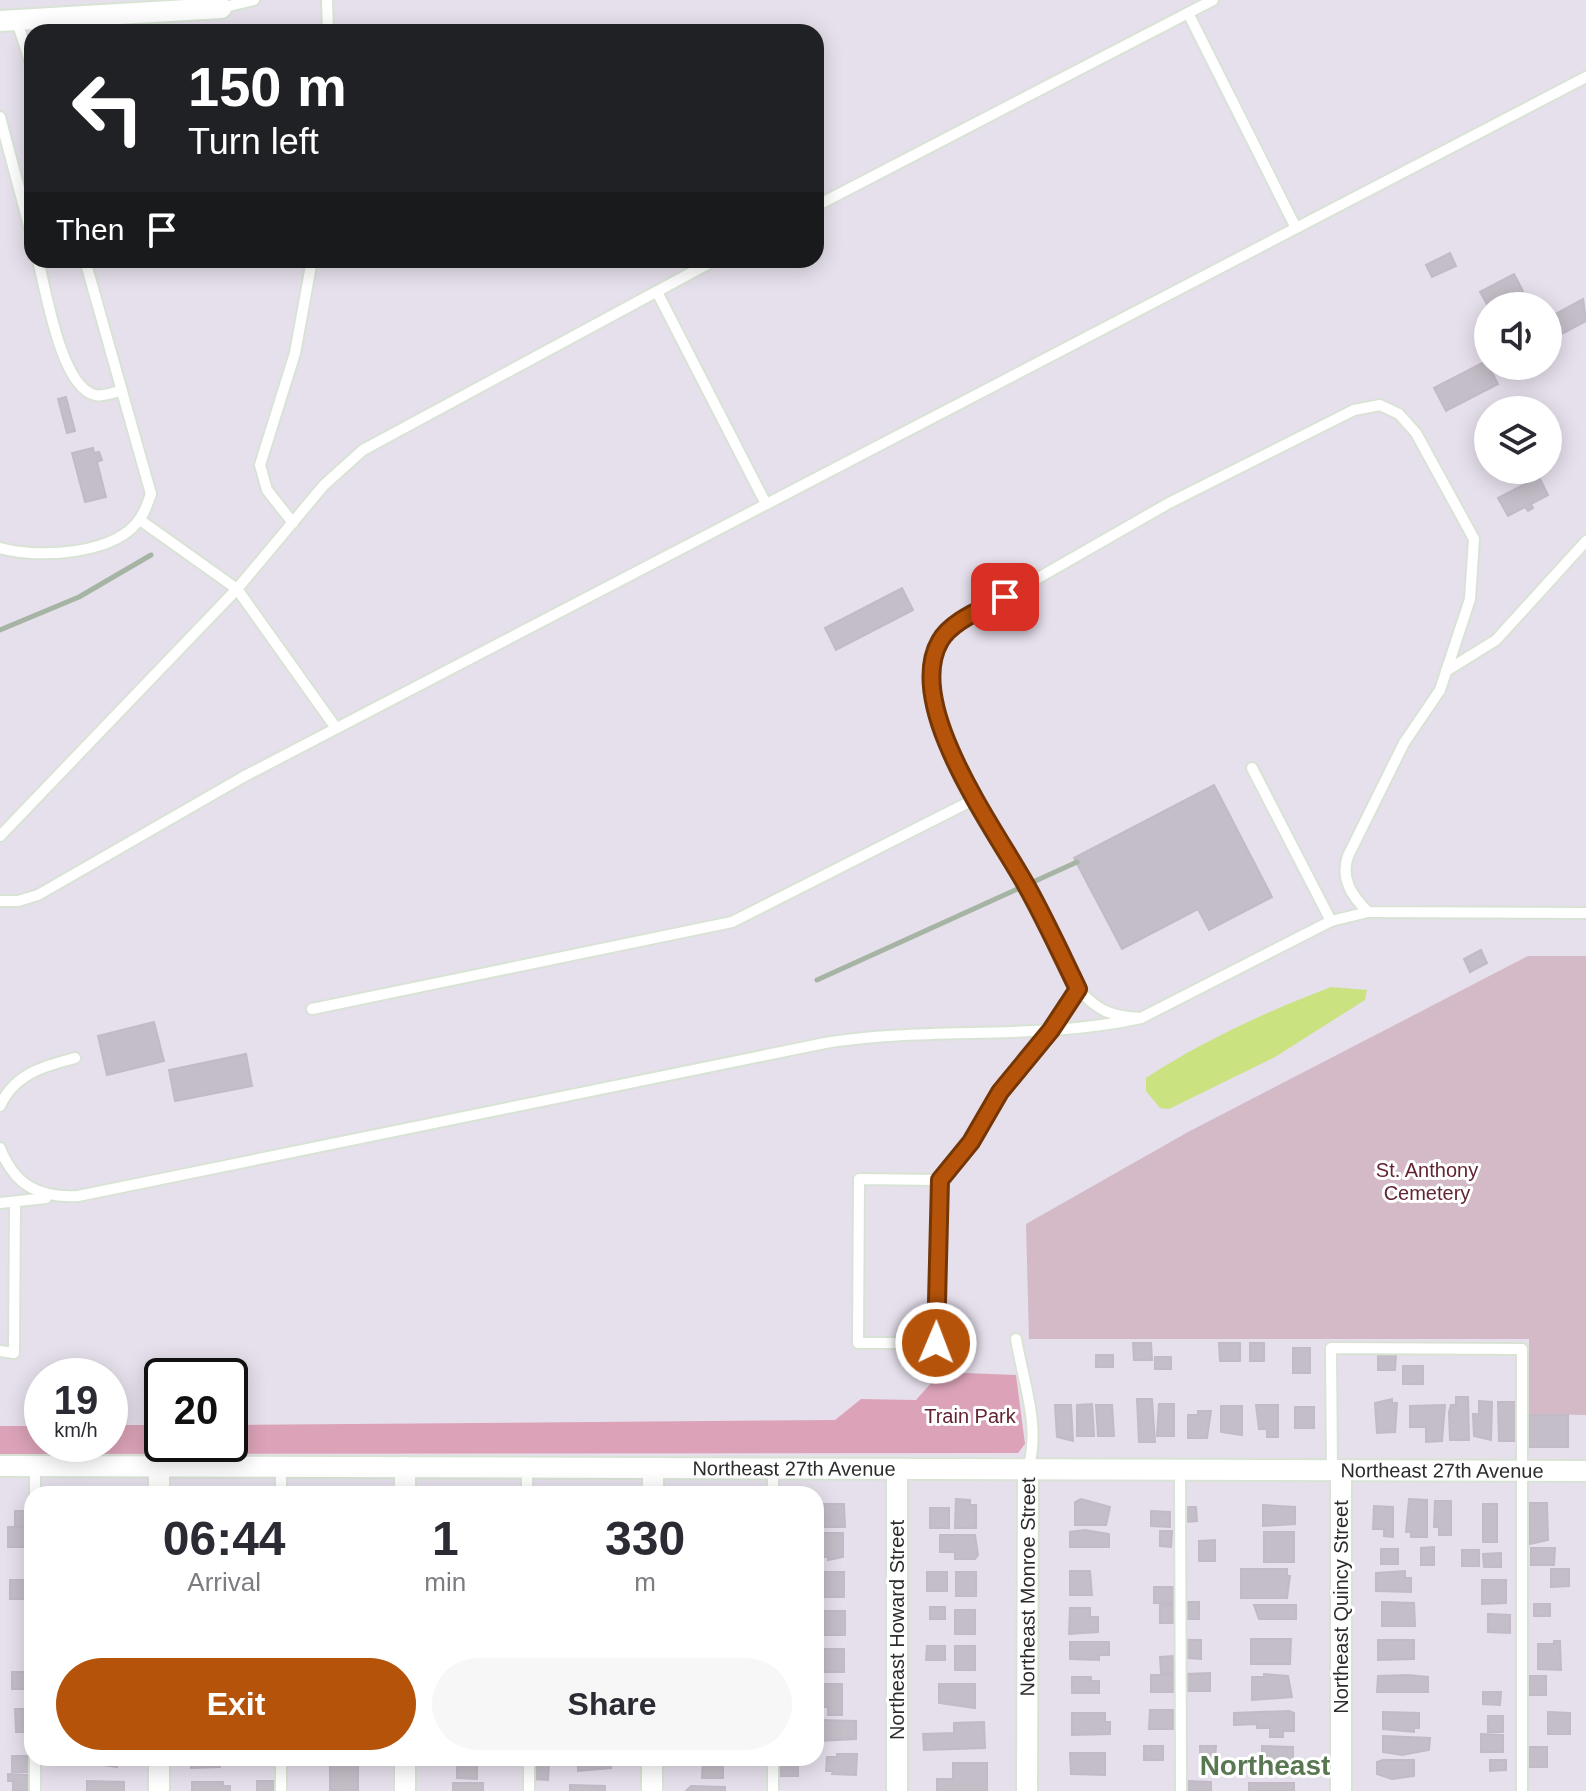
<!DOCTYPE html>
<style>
:root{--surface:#fff;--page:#f7f7f7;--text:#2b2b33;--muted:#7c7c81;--accent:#b45309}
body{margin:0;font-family:Helvetica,sans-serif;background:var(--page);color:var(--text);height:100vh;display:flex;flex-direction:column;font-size:30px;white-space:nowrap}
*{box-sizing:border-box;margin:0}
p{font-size:26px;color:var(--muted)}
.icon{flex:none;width:44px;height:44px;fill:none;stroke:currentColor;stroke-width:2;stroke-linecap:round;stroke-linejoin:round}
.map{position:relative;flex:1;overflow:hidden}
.sheet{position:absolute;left:24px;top:1486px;width:800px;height:280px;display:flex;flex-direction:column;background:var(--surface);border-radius:24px;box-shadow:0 4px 20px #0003}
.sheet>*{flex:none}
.banner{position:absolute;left:24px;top:24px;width:800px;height:244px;border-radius:24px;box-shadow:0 4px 20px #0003;background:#202124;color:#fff;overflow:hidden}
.buttons{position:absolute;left:1474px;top:292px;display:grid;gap:16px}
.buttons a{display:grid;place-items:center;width:88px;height:88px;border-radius:50%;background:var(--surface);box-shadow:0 4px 20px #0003;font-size:40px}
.speed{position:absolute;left:24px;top:1358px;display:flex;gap:16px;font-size:40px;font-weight:700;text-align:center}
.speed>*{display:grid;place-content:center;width:104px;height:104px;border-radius:50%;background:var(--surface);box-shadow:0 4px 20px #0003;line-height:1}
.speed small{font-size:20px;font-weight:400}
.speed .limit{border:4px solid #111;border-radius:12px;background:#fff;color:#111}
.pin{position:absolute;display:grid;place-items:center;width:68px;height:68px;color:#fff;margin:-34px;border-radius:16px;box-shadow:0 4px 12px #0006}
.me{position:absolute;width:88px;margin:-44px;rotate:1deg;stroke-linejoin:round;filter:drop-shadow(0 0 6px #0008)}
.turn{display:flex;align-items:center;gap:28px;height:168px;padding:0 32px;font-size:36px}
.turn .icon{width:104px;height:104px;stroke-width:2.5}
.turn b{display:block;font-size:56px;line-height:68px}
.then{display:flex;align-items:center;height:76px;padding:0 32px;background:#0003;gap:16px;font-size:30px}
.eta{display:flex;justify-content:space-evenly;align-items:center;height:136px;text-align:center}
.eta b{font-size:48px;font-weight:700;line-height:56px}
.primary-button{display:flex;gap:16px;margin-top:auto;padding:16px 32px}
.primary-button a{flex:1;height:92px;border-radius:48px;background:var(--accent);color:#fff;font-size:32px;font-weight:700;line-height:92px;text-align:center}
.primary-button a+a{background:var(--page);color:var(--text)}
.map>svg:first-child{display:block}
.green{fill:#dca3b8}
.cemetery{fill:#d4b9c7}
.water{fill:#cae27f}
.building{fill:#c4bec8;stroke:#c2bac7;stroke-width:2}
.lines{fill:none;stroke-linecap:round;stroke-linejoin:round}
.lane-casing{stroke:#d8e3d5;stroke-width:14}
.street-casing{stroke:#d8e3d5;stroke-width:24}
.lane{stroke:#fff;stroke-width:10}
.street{stroke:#fff;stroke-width:20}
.rail{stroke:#a6b4a3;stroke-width:5}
.route-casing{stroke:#753606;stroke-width:20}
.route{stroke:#b45309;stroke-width:14}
.labels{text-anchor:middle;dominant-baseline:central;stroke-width:6;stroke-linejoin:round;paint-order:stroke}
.park-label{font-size:20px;fill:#622332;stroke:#fff}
.street-label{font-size:20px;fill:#2c2c2c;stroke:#fff}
.district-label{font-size:28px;font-weight:bold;fill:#597851;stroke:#fff}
</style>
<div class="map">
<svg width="1586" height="1791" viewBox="0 0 1586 1791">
<rect width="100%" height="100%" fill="#e6e0ec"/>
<!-- green -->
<path class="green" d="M941 1372 1016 1375 1025 1444 1018 1453 0 1454V1426H42V1444H110V1425H162V1444H230V1425L835 1420 861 1399 916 1400Z"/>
<!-- cemetery -->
<path class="cemetery" d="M1528 956H1586V1415L1529 1414V1339H1029L1026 1224 1188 1132Z"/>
<!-- water -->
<path class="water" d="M1331 987 1367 990 1365 1000 1275 1057 1169 1109 1160 1108 1146 1091V1078C1202 1041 1268 1011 1331 987Z"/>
<!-- building -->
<g class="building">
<path d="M1450 253 1456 266 1432 277 1426 265Z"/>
<path d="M1514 274 1523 291 1488 306 1480 292Z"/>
<path d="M1583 299 1586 321 1548 341V318Z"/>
<path d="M1486 361 1498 384 1446 411 1434 388Z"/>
<path d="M66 397 75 431 67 433 58 399Z"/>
<path d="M93 448 94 453 99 452 102 460 97 462 106 497 85 502 72 453Z"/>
<path d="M1539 477 1548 495 1531 504 1533 508 1528 511 1525 507 1508 516 1498 498Z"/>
<path d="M902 588 913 610 836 650 825 628Z"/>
<path d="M1214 785 1272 897 1209 930 1198 909 1122 949 1074 858Z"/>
<path d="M1481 950 1487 963 1470 972 1464 959Z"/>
<path d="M154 1022 164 1061 107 1075 98 1036Z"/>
<path d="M246 1054 252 1086 175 1101 169 1070Z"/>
<path d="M1133 1343H1151L1152 1360H1134Z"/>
<path d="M1219 1343H1240V1361H1220Z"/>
<rect x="1250" y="1343" width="14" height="18"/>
<rect x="1293" y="1348" width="17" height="25"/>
<path d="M1378 1354H1396L1395 1370H1378Z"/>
<rect x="1096" y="1355" width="17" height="12"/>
<rect x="1155" y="1357" width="16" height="12"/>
<rect x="1403" y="1366" width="20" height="18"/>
<path d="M1456 1397H1468L1469 1440H1450L1449 1412 1451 1405H1456Z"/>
<path d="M1137 1399H1152L1155 1442H1139Z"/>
<path d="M1392 1399V1403H1397L1395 1432 1377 1433 1375 1403Z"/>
<path d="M1479 1401 1492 1402 1491 1440 1474 1436 1473 1414H1479Z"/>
<path d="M1498 1402H1516V1441H1499Z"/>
<path d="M1092 1404 1094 1436H1077V1405Z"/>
<path d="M1159 1404H1174V1436H1157Z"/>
<path d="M1055 1405H1071L1073 1441 1057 1437Z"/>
<path d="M1096 1405H1112L1114 1436H1098Z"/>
<path d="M1256 1405H1278V1437H1267V1429H1259Z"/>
<path d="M1445 1405 1442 1441 1426 1442V1427H1410V1406Z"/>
<path d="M1221 1406H1242V1435L1221 1432Z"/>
<rect x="1295" y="1407" width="19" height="21"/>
<path d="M1198 1411H1211L1207 1438H1188V1415H1198Z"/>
<rect x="1529" y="1415" width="39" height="32"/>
<path d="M956 1499 970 1500V1505H976V1528H955Z"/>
<path d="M1081 1499 1110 1507 1106 1525H1075V1502Z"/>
<path d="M1409 1499 1427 1500V1537H1411V1532H1406Z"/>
<path d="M1435 1501H1451V1535H1439V1527H1434Z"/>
<path d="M1529 1503H1547L1548 1540 1530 1544Z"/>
<path d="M824 1504H844L845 1527H824Z"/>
<rect x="1483" y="1504" width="14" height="38"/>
<path d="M1263 1505 1295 1507V1524L1263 1526Z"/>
<path d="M1374 1506 1393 1507V1537L1384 1536V1529H1373Z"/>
<path d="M1185 1507H1196L1197 1521 1185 1522Z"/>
<rect x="930" y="1508" width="19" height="20"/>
<rect x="15" y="1511" width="14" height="16"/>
<path d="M1151 1511 1170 1512V1527L1151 1526Z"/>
<path d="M8 1527H29L28 1547H8Z"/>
<path d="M1085 1530 1109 1534V1547H1070V1532Z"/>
<path d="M1160 1531H1172L1171 1547 1160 1546Z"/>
<rect x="1264" y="1532" width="30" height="30"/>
<path d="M823 1533H843V1557L828 1560V1557H816V1546H822Z"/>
<path d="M940 1535H975L978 1555 975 1559H955V1552H940Z"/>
<path d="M1215 1540V1561H1199V1541Z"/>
<path d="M1434 1547V1565H1421V1548Z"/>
<path d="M1531 1548H1555L1554 1565H1531Z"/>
<rect x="1381" y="1549" width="17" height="15"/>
<rect x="1462" y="1550" width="17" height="16"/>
<path d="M1501 1553V1567H1484L1483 1554Z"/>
<path d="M1241 1569H1287V1576H1290L1287 1598H1241Z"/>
<path d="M1551 1569H1569V1586L1551 1587Z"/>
<path d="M1070 1571H1090L1092 1595H1070Z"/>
<path d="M1405 1571V1578H1411V1592L1376 1591V1573Z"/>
<rect x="824" y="1572" width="20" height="25"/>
<rect x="927" y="1572" width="20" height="19"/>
<rect x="956" y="1572" width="20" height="24"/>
<rect x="10" y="1580" width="19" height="19"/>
<path d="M1482 1580H1506V1603L1482 1604Z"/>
<rect x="1154" y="1587" width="19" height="16"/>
<path d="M1185 1602H1199V1619H1186Z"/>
<path d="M1382 1602 1414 1603 1415 1626H1382Z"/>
<rect x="1534" y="1604" width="16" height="12"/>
<rect x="1160" y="1605" width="13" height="18"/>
<path d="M1254 1605H1296V1619H1259Z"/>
<rect x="930" y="1607" width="15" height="12"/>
<path d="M1070 1608H1090V1617H1098V1632L1069 1634Z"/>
<rect x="955" y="1610" width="20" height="24"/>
<rect x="824" y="1611" width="21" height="24"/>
<path d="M1488 1614 1510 1615V1633L1488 1632Z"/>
<path d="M1251 1639H1291L1290 1664H1251Z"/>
<path d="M1187 1640H1201V1659L1187 1658Z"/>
<path d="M1378 1640H1414V1659L1378 1660Z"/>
<path d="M1554 1641H1560L1561 1670 1538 1669V1644H1554Z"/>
<path d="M1070 1642H1109V1655H1099V1660L1070 1659Z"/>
<path d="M927 1646H945V1660H926Z"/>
<rect x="955" y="1646" width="20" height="24"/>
<rect x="824" y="1649" width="20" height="23"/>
<path d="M1173 1656 1174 1673H1161L1160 1657Z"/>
<rect x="12" y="1672" width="17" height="17"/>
<path d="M1210 1673V1691H1187L1186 1674Z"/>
<path d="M1264 1674 1288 1676 1292 1697 1252 1700V1677H1264Z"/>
<rect x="1151" y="1675" width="22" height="17"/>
<path d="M1408 1675 1428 1677V1692H1377L1378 1676Z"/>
<rect x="1529" y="1676" width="17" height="19"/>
<path d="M1072 1677H1091V1681H1099V1693H1072Z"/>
<path d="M822 1684H842V1715H828V1707H816V1696H822Z"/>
<path d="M939 1684H975V1708L939 1703Z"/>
<path d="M1483 1692H1501L1500 1705 1483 1704Z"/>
<path d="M15 1709H28V1732H16Z"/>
<path d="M1150 1710H1173V1729H1149Z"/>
<path d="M1289 1711 1294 1713V1731H1283V1737H1270V1728H1257V1724L1234 1725V1713Z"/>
<path d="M1383 1712 1419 1713V1728H1414V1732L1383 1729Z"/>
<path d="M1548 1712 1570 1713V1734H1548Z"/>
<path d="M1072 1713H1105V1722H1110V1734L1072 1735Z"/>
<rect x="1488" y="1716" width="15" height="16"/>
<path d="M818 1720 856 1721V1739L818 1741Z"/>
<path d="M984 1722 985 1748 924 1750 923 1734 954 1733V1723Z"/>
<path d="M1481 1734 1503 1735V1752H1481Z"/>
<path d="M1383 1736 1430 1738 1429 1750 1402 1755 1383 1752Z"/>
<rect x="1144" y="1746" width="19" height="14"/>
<path d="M1200 1746H1216L1215 1758H1200Z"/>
<path d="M1262 1746 1293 1747V1767H1262Z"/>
<rect x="1529" y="1747" width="18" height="20"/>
<path d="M1070 1753H1105V1775L1071 1774Z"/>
<path d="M837 1754H857L856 1775 832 1774 833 1771H826L827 1757H837Z"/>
<rect x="12" y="1756" width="17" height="16"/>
<path d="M89 1758H117V1767L89 1763Z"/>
<path d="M191 1758H224V1761H220V1767L191 1768Z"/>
<path d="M457 1758H477V1779L457 1778Z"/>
<path d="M578 1758H611V1768L578 1771Z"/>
<path d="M703 1758H723V1778H702Z"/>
<rect x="780" y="1758" width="18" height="18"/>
<path d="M1383 1760H1414V1776L1392 1779 1377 1774V1762Z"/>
<path d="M1490 1760H1506V1770L1490 1771Z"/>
<path d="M532 1761H549L548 1780 531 1779Z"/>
<path d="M953 1763H987V1791H937V1779H953Z"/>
<path d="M330 1764H358V1790L330 1791Z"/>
<path d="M8 1774 29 1775V1791H13V1781H8Z"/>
<path d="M87 1781 124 1782V1791H87Z"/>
<rect x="257" y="1781" width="17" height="10"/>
<path d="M1187 1781 1211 1782V1791H1187Z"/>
<path d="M192 1782H223V1786H230V1791H192Z"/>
<rect x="453" y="1783" width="30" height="8"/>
<rect x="1249" y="1783" width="45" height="8"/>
<path d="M570 1785 605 1786V1791H570Z"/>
<path d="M691 1786 725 1787V1791H686Z"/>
</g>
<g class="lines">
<!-- lane casing -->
<g class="lane-casing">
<g id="lane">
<path d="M327 0 328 32"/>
<path d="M221 8 254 0"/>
<path d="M1188 13 1296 228"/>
<path d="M17 22 32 67"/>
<path d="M0 117 32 237"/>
<path d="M816 206 1213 0"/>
<path d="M38 260C46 291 61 387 95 395 102 397 112 393 120 391"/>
<path d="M657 292 766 504"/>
<path d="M140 520 237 589 336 728"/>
<path d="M293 523 267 490 260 465 295 353 312 260"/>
<path d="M0 548C38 559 118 555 141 517 146 510 148 501 151 494L85 260"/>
<path d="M1446 671 1496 640 1586 541"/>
<path d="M1252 768 1331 921"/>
<path d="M0 836 237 589 324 485 363 450 715 260"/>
<path d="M0 901H18L38 895 243 777 1586 77"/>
<path d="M1078 989C1098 1011 1112 1017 1141 1018L1331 921 1368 912"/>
<path d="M312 1009 732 922 973 800"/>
<path d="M0 1106C14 1074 44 1066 75 1058"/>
<path d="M0 1148C15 1186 39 1198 78 1196L825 1043C929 1026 1037 1041 1141 1018"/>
<path d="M940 1180 859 1179 858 1343H936L940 1180 971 1142 1000 1092 1051 1030 1078 989 1027 886 973 800 936 712 930 687 931 662 940 640 951 628 1169 503 1354 410 1380 405 1399 414 1416 433 1474 539 1470 599 1440 690 1404 743 1348 856C1340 879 1352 896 1368 912L1586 913"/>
<path d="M0 1203 46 1198"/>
<path d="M1016 1339C1023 1381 1041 1426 1028 1469"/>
<path d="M0 1351 14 1353 15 1202"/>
<path d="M35 1466V1494"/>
<path d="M281 1467V1494"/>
<path d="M527 1468V1494"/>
<path d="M1180 1470 1181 1791"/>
<path d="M1332 1471 1331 1348 1522 1349V1791"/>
<path d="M773 1494V1468"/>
<path d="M35 1758V1791"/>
<path d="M281 1758V1791"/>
<path d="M529 1758V1791"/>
<path d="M773 1791V1758"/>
</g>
</g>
<!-- street casing -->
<g class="street-casing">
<g id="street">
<path d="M0 21 221 8"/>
<path id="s1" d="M0 1466 1586 1471"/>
<path d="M159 1466V1494"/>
<path d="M405 1467V1494"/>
<path d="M897 1469V1791"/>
<path d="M1341 1471V1791"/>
<path d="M653 1494V1468"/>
<path d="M159 1758V1791"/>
<path d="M405 1758V1791"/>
<path d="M652 1791V1758"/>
<path id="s2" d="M1027 1791 1028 1469"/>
</g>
</g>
<!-- lane -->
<use href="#lane" class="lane"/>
<!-- street -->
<use href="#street" class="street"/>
<!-- rail -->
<g class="rail">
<path d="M0 630 79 597 151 555"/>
<path d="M817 980 1077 862"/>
</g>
</g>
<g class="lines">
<!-- route casing -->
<g class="route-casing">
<path id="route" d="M936 1343 940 1180 971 1142 1000 1092 1051 1030 1078 989C1061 954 1045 919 1026 885 995 829 903 705 940 641 952 620 984 609 1005 597"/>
</g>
<!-- route -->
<use href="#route" class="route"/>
</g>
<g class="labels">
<!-- park labels -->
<g class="park-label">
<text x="1427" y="1170">St. Anthony<tspan x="1427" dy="23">Cemetery</tspan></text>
<text x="970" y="1416">Train Park</text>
</g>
<!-- street labels -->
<g class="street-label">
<text stroke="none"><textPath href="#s1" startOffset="794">Northeast 27th Avenue</textPath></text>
<text stroke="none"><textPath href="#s1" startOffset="1442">Northeast 27th Avenue</textPath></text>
<text stroke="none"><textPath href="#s2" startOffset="204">Northeast Monroe Street</textPath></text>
<text transform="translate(1341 1607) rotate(-90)">Northeast Quincy Street</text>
<text transform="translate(897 1630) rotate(-90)">Northeast Howard Street</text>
</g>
<!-- district labels -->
<g class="district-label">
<text x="1265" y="1765">Northeast</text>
</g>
</g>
</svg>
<div class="buttons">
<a><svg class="icon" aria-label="sound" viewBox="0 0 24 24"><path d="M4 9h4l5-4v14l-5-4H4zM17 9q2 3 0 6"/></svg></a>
<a><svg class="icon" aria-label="layers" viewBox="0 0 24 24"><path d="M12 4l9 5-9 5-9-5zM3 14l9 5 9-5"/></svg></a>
</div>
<div class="speed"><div>19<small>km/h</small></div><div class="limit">20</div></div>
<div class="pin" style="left:1005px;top:597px;background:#d93025"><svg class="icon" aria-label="arrive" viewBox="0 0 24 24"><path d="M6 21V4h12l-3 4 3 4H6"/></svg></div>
<svg class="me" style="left:936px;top:1343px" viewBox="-20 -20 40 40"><circle r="17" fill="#b45309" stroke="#fff" stroke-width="3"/><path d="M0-11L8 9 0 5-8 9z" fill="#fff"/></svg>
<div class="banner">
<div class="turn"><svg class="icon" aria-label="left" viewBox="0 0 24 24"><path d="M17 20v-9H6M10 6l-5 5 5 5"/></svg><div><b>150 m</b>Turn left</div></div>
<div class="then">Then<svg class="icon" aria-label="arrive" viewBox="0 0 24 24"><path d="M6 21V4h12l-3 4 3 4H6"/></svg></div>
</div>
<section class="sheet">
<div class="eta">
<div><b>06:44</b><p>Arrival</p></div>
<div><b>1</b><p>min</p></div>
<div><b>330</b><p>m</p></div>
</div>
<div class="primary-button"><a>Exit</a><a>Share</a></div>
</section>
</div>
